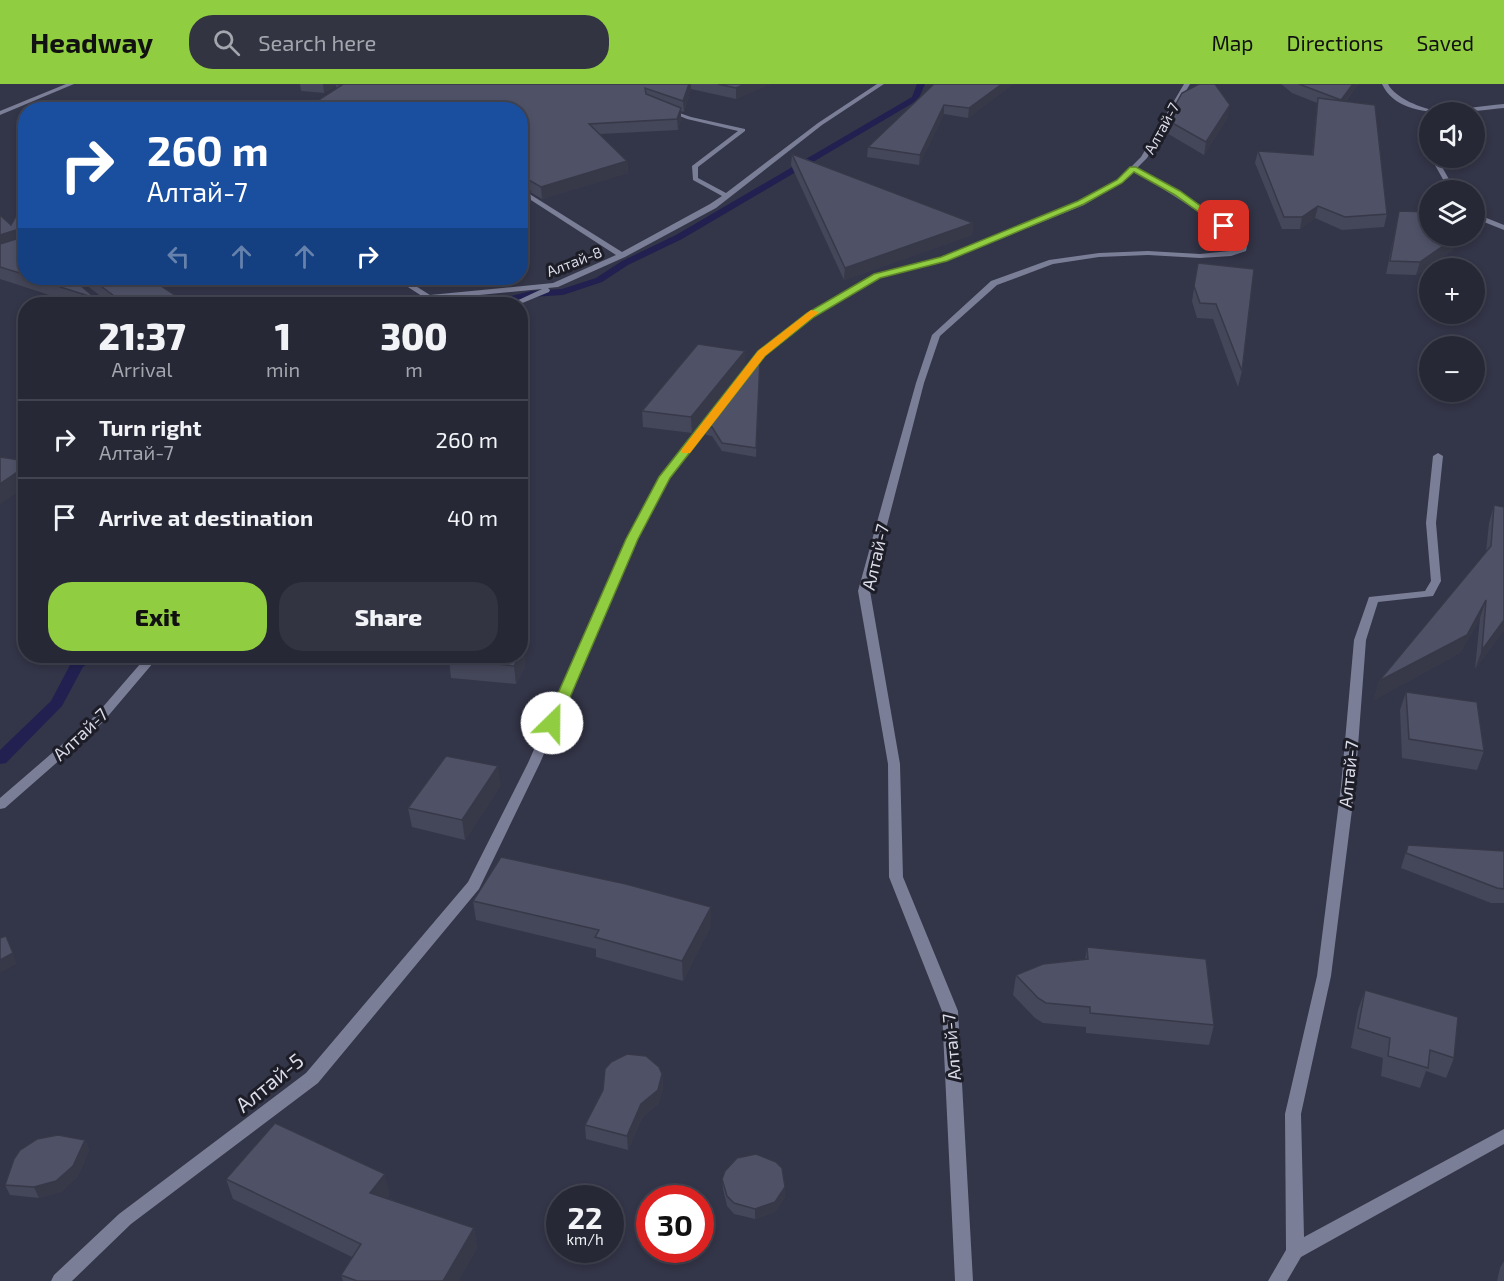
<!DOCTYPE html>
<meta charset="utf-8">
<style>
:root{--surface:#262836;--page:#323442;--text:#f1f3f6;--muted:#a4a6ad;--line:#424451;--accent:#90cd41}
body{margin:0;font-family:"Exo 2",sans-serif;background:var(--page);color:var(--text);height:100vh;display:flex;flex-direction:column;font-size:22px;white-space:nowrap}
*{box-sizing:border-box;margin:0}
p{font-size:20px;color:var(--muted)}
.icon{flex:none;width:33px;height:33px;fill:none;stroke:currentColor;stroke-width:2;stroke-linecap:round;stroke-linejoin:round}
.map{position:relative;flex:1;overflow:hidden}
.panel{position:absolute;left:18px;top:213px;width:510px;height:366px;display:flex;flex-direction:column;background:var(--surface);border-radius:24px;box-shadow:0 3px 9px #0003,0 0 0 2px var(--line)}
.panel>*{flex:none}
.hud{position:absolute;left:18px;top:18px;width:510px;height:183px;border-radius:24px;box-shadow:0 3px 9px #0003,0 0 0 2px var(--line);background:#1a4fa0;color:#fff;overflow:hidden}
.buttons{position:absolute;left:1419px;top:18px;display:grid;gap:12px}
.buttons a{display:grid;place-items:center;width:66px;height:66px;border-radius:50%;background:var(--surface);box-shadow:0 3px 9px #0003,0 0 0 2px var(--line);font-size:30px}
.speed{position:absolute;left:546px;top:1101px;display:flex;gap:12px;font-size:30px;font-weight:700;text-align:center}
.speed>*{display:grid;place-content:center;width:78px;height:78px;border-radius:50%;background:var(--surface);box-shadow:0 3px 9px #0003,0 0 0 2px var(--line);line-height:1}
.speed small{font-size:15px;font-weight:400}
.speed .limit{border:9px solid #d22;background:#fff;color:#111}
.pin{position:absolute;display:grid;place-items:center;width:51px;height:51px;color:#fff;margin:-26px;border-radius:12px;box-shadow:0 3px 9px #0006}
.me{position:absolute;width:66px;margin:-33px;rotate:23deg;stroke-linejoin:round;filter:drop-shadow(0 0 4px #0008)}
.turn{display:flex;align-items:center;gap:21px;height:126px;padding:0 30px;font-size:27px}
.turn .icon{width:78px;height:78px;stroke-width:2.5}
.turn b{display:block;font-size:42px;line-height:51px}
.lanes{display:flex;align-items:center;height:57px;padding:0 30px;background:#0003;justify-content:center;gap:30px;direction:ltr}
.lanes .off{opacity:.35}
.eta{display:flex;justify-content:space-evenly;align-items:center;height:102px;text-align:center}
.eta b{font-size:36px;font-weight:800;line-height:42px}
.action{display:flex;gap:12px;margin-top:auto;padding:12px 30px}
.action a{flex:1;height:69px;border-radius:24px;background:var(--accent);color:#111;font-size:24px;font-weight:800;line-height:69px;text-align:center}
.action a+a{background:var(--page);color:var(--text)}
ul{padding:0;list-style:none}
li{display:flex;align-items:center;gap:18px;height:78px;padding:0 30px;border-top:2px solid var(--line)}
li div{flex:1}
li b{display:block;font-size:22px}
li em{font-style:normal}
header{display:flex;align-items:center;gap:36px;box-sizing:border-box;height:84px;padding:0 30px;background:var(--accent);color:#111}
header strong{font-size:28px}
nav{display:flex;gap:33px;margin-inline-start:auto;font-size:21px}
.search{width:420px;height:54px;background:var(--page);display:flex;align-items:center;gap:15px;box-sizing:border-box;padding:0 21px;border-radius:24px;color:var(--muted);font-size:22px}
.map>svg:first-child{display:block}
.lines{fill:none;stroke-linecap:round;stroke-linejoin:round}
.stream{fill:#212050;fill-rule:evenodd}
.street{fill:#7b7e97;fill-rule:evenodd}
.wall{fill:#444659}
.shaded-wall{fill:#373948}
.building{fill:#4f5167;stroke:#373948;stroke-width:1.5}
.route{fill:#90cd41;stroke:#5e852a;stroke-width:1.5}
.slow{fill:#f59e0b}
.labels{text-anchor:middle;dominant-baseline:central;stroke-width:6;stroke-linejoin:round;paint-order:stroke}
.far-street-label{font-size:15px;fill:#dadce9;stroke:#1c1d26}
.street-label{font-size:18px;fill:#dadce9;stroke:#1c1d26}
.near-street-label{font-size:21px;fill:#dadce9;stroke:#1c1d26}
</style>
<header>
<strong>Headway</strong>
<div class="search"><svg class="icon" aria-label="search" viewBox="0 0 24 24"><circle cx="10" cy="10" r="6"/><path d="M15 15l6 6"/></svg>Search here</div>
<nav><a>Map</a><a>Directions</a><a>Saved</a></nav>
</header>
<div class="map">
<svg width="1504" height="1197" viewBox="0 0 1504 1197">
<rect width="100%" height="100%" fill="#333548"/>
<g class="lines">
<!-- stream -->
<g class="stream">
<path d="M917 0H925L918 16 682 155 628 181 602 198 563 211 531 213 496 220H479L531 207 562 205 596 194 622 177 676 151 912 13Z"/>
<path d="M80 572H96L83 583 62 622 6 679 0 680V666L51 617 70 581Z"/>
</g>
<!-- street -->
<g class="street">
<path d="M66 0H74L0 31V27Z"/>
<path d="M877 0H884L822 41 716 124 625 173 558 203 548 204 550 206 549 208 520 220H510L542 205 428 216 394 194H403L430 211 553 199 616 171 520 109V104L622 168 710 120 722 112 693 96 692 82 738 47 687 35 665 26V24L691 33 745 45V47L698 83V94L726 109 818 39Z"/>
<path d="M1184 0H1190L1147 74 1137 84C1174 104 1218 129 1248 158L1246 167 1231 172 1200 174 1148 171 1099 173 1053 180 997 201 940 252 924 299 899 395 870 507 900 680 903 793 958 927 973 1197H955L942 927 889 793 888 680 858 507 889 395 916 299 932 251 991 197 1049 176 1099 169 1148 167 1200 170 1239 166 1240 159C1206 132 1171 108 1133 88L1121 99 1084 121 947 177 880 194 814 233 765 272 670 394 637 455 540 679 479 805 318 999 131 1140 72 1197H51L54 1191 119 1130 306 989 468 798 528 679 627 455 660 393 759 268 808 229 874 190 941 173 1078 117 1117 97 1141 73Z"/>
<path d="M1382 0H1388C1394 13 1423 26 1437 26 1459 26 1482 22 1504 20V24C1470 27 1400 40 1382 0Z"/>
<path d="M1431 74H1437L1455 106H1449Z"/>
<path d="M1474 129 1504 141V146L1474 134Z"/>
<path d="M1438 369 1443 372 1436 439 1441 497 1433 512 1378 518 1366 556 1355 702 1331 892 1301 1030 1304 1153 1504 1045V1060L1301 1173 1287 1197H1268L1286 1166 1285 1030 1317 892 1341 702 1354 556 1369 513 1425 507 1431 497 1426 439 1433 372Z"/>
<path d="M147 572H159L103 638 5 724 0 725V714L95 632Z"/>
</g>
</g>
<!-- wall -->
<g class="wall">
<path d="M300 0H770L736 15 691 5 684 28 681 27V35L678 46 600 50 627 77 628 89 542 115 530 108 531 119 520 122V26L337 5 336 2 324 9 301 7Z"/>
<path d="M934 0H1013L968 34 944 30 919 81 867 73 868 63Z"/>
<path d="M1281 0H1358L1346 17 1387 130 1384 143 1342 146 1315 134 1300 145H1282L1255 79 1258 67 1312 71 1317 19 1292 9Z"/>
<path d="M1228 33 1204 71 1165 48 1167 36Z"/>
<path d="M792 70 973 139 972 151 844 196 791 81Z"/>
<path d="M26 114V194H72L95 214 97 220H77L0 195V131L11 141Z"/>
<path d="M1399 127 1453 166 1416 191 1386 190Z"/>
<path d="M1198 179 1254 185 1242 287 1238 303 1213 235 1197 234 1192 217Z"/>
<path d="M77 194H149L188 220H111Z"/>
<path d="M760 276 756 373 722 367 712 352 706 351V343Z"/>
<path d="M745 282 692 349 643 343 642 327Z"/>
<path d="M1494 421 1504 423V546L1475 585 1480 534 1460 569 1374 616 1379 597 1486 468 1489 439Z"/>
<path d="M525 562V582L516 600 451 594 449 575Z"/>
<path d="M1406 608 1484 667 1477 686 1402 674 1400 626Z"/>
<path d="M501 701 465 756 412 743 408 724Z"/>
<path d="M1408 761 1504 767V819H1491L1401 784Z"/>
<path d="M473 817 711 823V842L683 897 596 873V865L476 836Z"/>
<path d="M1087 863 1214 941 1209 961 1086 949V943L1043 939 1035 934 1013 911 1016 891 1085 876Z"/>
<path d="M1365 906 1454 974 1446 994 1426 987 1420 1004 1381 992 1383 974 1351 964 1358 926Z"/>
<path d="M662 990 663 1004 658 1020 642 1034 628 1066 586 1055 585 1041Z"/>
<path d="M85 1056 89 1066 78 1092 61 1108 39 1114 10 1111 5 1101Z"/>
<path d="M226 1095 390 1110 387 1114 474 1144 477 1164 458 1197H343L341 1191 352 1173 233 1115Z"/>
<path d="M722 1095 785 1103V1113L775 1128 755 1135 734 1130 727 1122 723 1105Z"/>
<path d="M1504 1177V1197H1497L1500 1184Z"/>
</g>
<!-- shaded-wall -->
<g class="shaded-wall">
<path d="M323 0H340H336V2L324 9Z"/>
<path d="M689 0H691V5L684 28 683 17Z"/>
<path d="M745 0H770L736 15V4Z"/>
<path d="M1002 0H1013L968 34 969 24Z"/>
<path d="M1353 0H1358L1338 27 1341 16Z"/>
<path d="M944 21V30L919 81 920 71Z"/>
<path d="M1230 21 1228 33 1204 71 1206 58Z"/>
<path d="M681 24V35L678 46 677 35Z"/>
<path d="M627 77 628 89 542 115 541 103Z"/>
<path d="M530 107 531 119 520 122V110Z"/>
<path d="M1318 122 1315 134 1300 145 1302 133Z"/>
<path d="M973 139 972 151 844 196 845 184Z"/>
<path d="M22 144 25 157 0 165V151Z"/>
<path d="M1456 153 1453 166 1416 191 1420 178Z"/>
<path d="M745 267V282L692 349 691 333Z"/>
<path d="M26 382V402L0 421V400Z"/>
<path d="M1486 516 1480 534 1460 569 1374 616 1379 597Z"/>
<path d="M1504 536V546L1475 585 1482 566Z"/>
<path d="M523 544 525 562V582L516 600 514 582 519 572H520Z"/>
<path d="M498 682 501 701 465 756 462 736Z"/>
<path d="M711 823V842L683 897 682 877Z"/>
<path d="M13 869 17 880 0 889V876Z"/>
<path d="M662 990 663 1004 658 1020 642 1034 628 1066 627 1052 641 1020Z"/>
<path d="M85 1056 89 1066 78 1092 61 1108 39 1114 34 1103Z"/>
<path d="M385 1090 390 1110 375 1129 370 1109Z"/>
<path d="M785 1103V1113L775 1128 755 1135V1125Z"/>
<path d="M474 1144 477 1164 458 1197H443Z"/>
</g>
<!-- building -->
<g class="building">
<path d="M336 0H689L683 17 645 4 646 10 681 24 677 35 589 40 627 77 541 103 520 91V26H303L342 1Z"/>
<path d="M718 0H745L736 4Z"/>
<path d="M934 0H1002L969 24 944 21 920 71 868 63Z"/>
<path d="M1199 0H1215L1230 21 1206 58 1167 36 1182 9Z"/>
<path d="M1299 0H1353L1341 16Z"/>
<path d="M1318 14 1375 21 1387 130 1345 133 1318 122 1302 133H1284L1258 67 1313 71Z"/>
<path d="M792 70 973 139 845 184Z"/>
<path d="M520 101 530 107 520 110Z"/>
<path d="M26 114V191L0 183V160L23 153 25 146 22 144 0 151V131L11 141Z"/>
<path d="M1399 127 1430 128V152H1455L1456 153 1420 178 1390 177Z"/>
<path d="M1198 179 1254 185 1242 287 1216 220 1200 219 1194 202Z"/>
<path d="M32 194H72L95 214Z"/>
<path d="M90 194H149L188 220H125Z"/>
<path d="M698 260 745 267 691 333 642 327Z"/>
<path d="M760 276 756 364 722 359 712 343H706Z"/>
<path d="M0 373 26 377V382L0 400Z"/>
<path d="M1494 421 1504 423V536L1482 566 1486 516 1467 551 1379 597 1491 462Z"/>
<path d="M520 543 523 544V564L520 569Z"/>
<path d="M451 572H519L514 582 449 575Z"/>
<path d="M1406 608 1477 618 1484 667 1409 655Z"/>
<path d="M446 672 498 682 462 736 408 724Z"/>
<path d="M1408 761 1504 767V805L1497 804 1406 769Z"/>
<path d="M501 773 626 800 711 823 682 877 595 853 599 846 473 817Z"/>
<path d="M6 852 13 869 0 876V854Z"/>
<path d="M1087 863 1206 875 1214 941 1090 929V923L1046 919 1038 914 1016 891 1043 880 1088 875Z"/>
<path d="M1365 906 1458 933 1454 974 1430 966 1428 984 1388 972 1390 954 1358 944Z"/>
<path d="M627 970 646 972 659 983 662 990 658 1006 641 1020 627 1052 585 1041 603 1006 605 985 611 978Z"/>
<path d="M275 1039 385 1090 370 1109 474 1144 443 1197H357L341 1191 361 1160 226 1095Z"/>
<path d="M58 1051 85 1056 73 1082 56 1097 34 1103 5 1101 14 1075 20 1066 37 1055Z"/>
<path d="M756 1070 776 1078 782 1084 785 1103 775 1118 755 1125 734 1119 727 1112 722 1095 725 1087 737 1074Z"/>
</g>
<!-- route -->
<path class="route" d="M1130 83H1136L1180 107 1228 142 1221 144 1175 111 1134 88 1122 99 1084 120 947 177 880 194 814 233 765 272 670 394 638 455 559 639 557 642H547L545 639 626 455 659 393 758 267 807 229 874 190 941 173 1078 117 1117 96Z"/>
<!-- slow -->
<path class="slow" d="M811 226 819 228 765 272 690 369H682V365L758 267Z"/>
<g class="labels">
<!-- far-street labels -->
<g class="far-street-label">
<text transform="translate(1161 44) rotate(-61)">Алтай-7</text>
<text transform="translate(574 177) rotate(-21)">Алтай-8</text>
</g>
<!-- street labels -->
<g class="street-label">
<text transform="translate(875 473) rotate(-77)">Алтай-7</text>
<text transform="translate(80 650) rotate(-43)">Алтай-7</text>
<text transform="translate(1348 690) rotate(-84)">Алтай-7</text>
<text transform="translate(951 963) rotate(-95)">Алтай-7</text>
</g>
<!-- near-street labels -->
<g class="near-street-label">
<text transform="translate(269 998) rotate(-39)">Алтай-5</text>
</g>
</g>
</svg>
<div class="buttons">
<a><svg class="icon" aria-label="sound" viewBox="0 0 24 24"><path d="M4 9h4l5-4v14l-5-4H4zM17 9q2 3 0 6"/></svg></a>
<a><svg class="icon" aria-label="layers" viewBox="0 0 24 24"><path d="M12 4l9 5-9 5-9-5zM3 14l9 5 9-5"/></svg></a>
<a>+</a>
<a>−</a>
</div>
<div class="speed"><div>22<small>km/h</small></div><div class="limit">30</div></div>
<div class="pin" style="left:1224px;top:142px;background:#d93025"><svg class="icon" aria-label="arrive" viewBox="0 0 24 24"><path d="M6 21V4h12l-3 4 3 4H6"/></svg></div>
<svg class="me" style="left:552px;top:639px" viewBox="-20 -20 40 40"><circle r="19" fill="#fff"/><path d="M0-13L10 11 0 6-10 11z" fill="#90cd41"/></svg>
<div class="hud">
<div class="turn"><svg class="icon" aria-label="right" viewBox="0 0 24 24"><path d="M7 20v-9h11M14 6l5 5-5 5"/></svg><div><b>260 m</b>Алтай-7</div></div>
<div class="lanes"><svg class="icon off" aria-label="left" viewBox="0 0 24 24"><path d="M17 20v-9H6M10 6l-5 5 5 5"/></svg><svg class="icon off" aria-label="ahead" viewBox="0 0 24 24"><path d="M12 20V5M6 11l6-6 6 6"/></svg><svg class="icon off" aria-label="ahead" viewBox="0 0 24 24"><path d="M12 20V5M6 11l6-6 6 6"/></svg><svg class="icon" aria-label="right" viewBox="0 0 24 24"><path d="M7 20v-9h11M14 6l5 5-5 5"/></svg></div>
</div>
<section class="panel">
<div class="eta">
<div><b>21:37</b><p>Arrival</p></div>
<div><b>1</b><p>min</p></div>
<div><b>300</b><p>m</p></div>
</div>
<ul>
<li><svg class="icon" aria-label="right" viewBox="0 0 24 24"><path d="M7 20v-9h11M14 6l5 5-5 5"/></svg><div><b>Turn right</b><p>Алтай-7</p></div><em>260 m</em></li>
<li><svg class="icon" aria-label="arrive" viewBox="0 0 24 24"><path d="M6 21V4h12l-3 4 3 4H6"/></svg><div><b>Arrive at destination</b></div><em>40 m</em></li>
</ul>
<div class="action"><a>Exit</a><a>Share</a></div>
</section>
</div>
